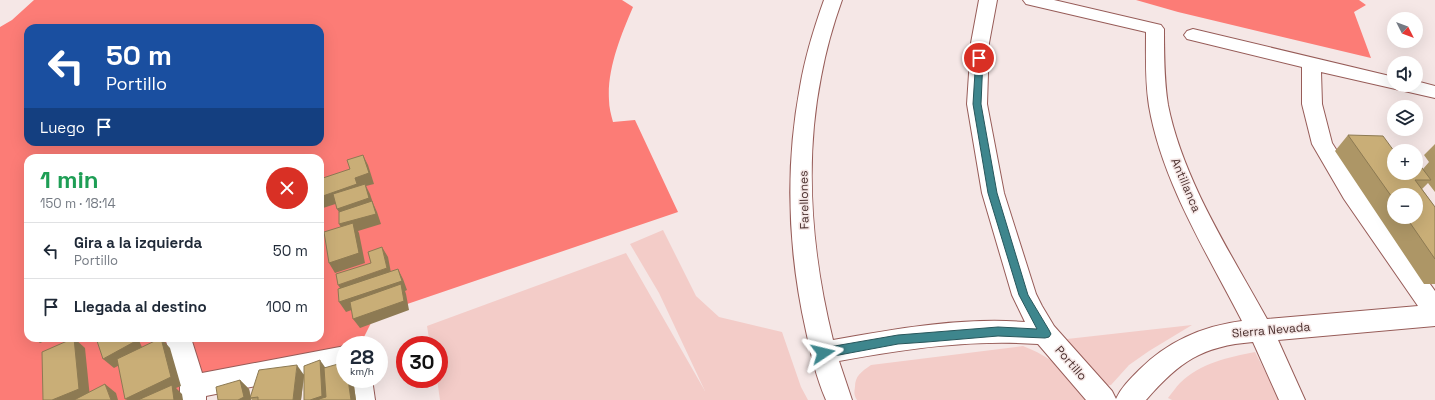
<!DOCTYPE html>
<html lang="es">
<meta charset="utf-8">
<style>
:root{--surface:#fff;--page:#f6f6f7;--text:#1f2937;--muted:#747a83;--line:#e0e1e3}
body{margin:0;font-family:"Space Grotesk",sans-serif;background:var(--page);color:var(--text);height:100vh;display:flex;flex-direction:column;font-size:15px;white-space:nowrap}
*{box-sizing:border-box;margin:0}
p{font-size:13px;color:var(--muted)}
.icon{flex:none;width:22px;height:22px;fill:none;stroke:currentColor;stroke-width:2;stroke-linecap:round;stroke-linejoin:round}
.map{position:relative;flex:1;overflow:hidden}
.sheet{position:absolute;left:24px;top:154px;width:300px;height:188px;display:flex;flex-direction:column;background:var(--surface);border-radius:12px;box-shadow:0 4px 16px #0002}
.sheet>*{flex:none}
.banner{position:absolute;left:24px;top:24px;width:300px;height:122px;border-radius:12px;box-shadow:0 4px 16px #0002;background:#1a4fa0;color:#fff;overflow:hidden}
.needle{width:26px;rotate:132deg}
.controls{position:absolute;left:1387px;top:12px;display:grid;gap:8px}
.controls a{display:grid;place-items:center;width:36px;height:36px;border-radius:50%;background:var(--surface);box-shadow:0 4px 16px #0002;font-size:20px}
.speed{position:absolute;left:336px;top:336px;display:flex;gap:8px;font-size:20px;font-weight:700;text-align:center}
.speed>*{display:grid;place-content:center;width:52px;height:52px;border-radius:50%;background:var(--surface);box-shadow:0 4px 16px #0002;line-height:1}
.speed small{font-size:10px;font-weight:400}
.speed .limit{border:6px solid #d22;background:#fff;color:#111}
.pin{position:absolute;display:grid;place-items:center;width:34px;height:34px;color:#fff;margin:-17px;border:2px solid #fff;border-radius:50%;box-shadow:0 1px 4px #0007}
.me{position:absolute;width:44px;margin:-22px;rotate:80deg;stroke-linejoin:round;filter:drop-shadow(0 0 3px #0008)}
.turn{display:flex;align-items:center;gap:14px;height:84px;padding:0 16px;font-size:18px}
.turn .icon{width:52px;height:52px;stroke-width:2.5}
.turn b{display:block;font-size:28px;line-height:34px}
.then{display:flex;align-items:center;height:38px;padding:0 16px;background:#0003;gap:8px;font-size:15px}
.round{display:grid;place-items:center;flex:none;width:42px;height:42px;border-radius:21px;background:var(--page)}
.head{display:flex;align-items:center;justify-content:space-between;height:68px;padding:0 16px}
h1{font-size:24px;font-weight:700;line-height:30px;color:#1e9e55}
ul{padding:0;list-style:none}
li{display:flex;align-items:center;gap:12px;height:56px;padding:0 16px;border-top:1px solid var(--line)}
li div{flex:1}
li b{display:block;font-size:15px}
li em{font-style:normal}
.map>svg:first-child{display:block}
.green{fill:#f3ccc8}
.forest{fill:#fc7c76;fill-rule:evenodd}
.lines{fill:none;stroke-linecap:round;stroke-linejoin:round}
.minor-casing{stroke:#975c58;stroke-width:2}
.minor{fill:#fff;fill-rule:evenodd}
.wall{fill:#ad9666;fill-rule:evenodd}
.shaded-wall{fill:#8d7a53}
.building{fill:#c9ae77;stroke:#8d7a53}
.route{fill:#3e868d;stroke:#28575c}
.labels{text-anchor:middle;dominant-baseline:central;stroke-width:3;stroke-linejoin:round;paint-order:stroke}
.street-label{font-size:12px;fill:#492e2c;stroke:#f5e7e6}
</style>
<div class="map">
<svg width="1435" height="400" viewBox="0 0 1435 400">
<rect width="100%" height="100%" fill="#f5e7e6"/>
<!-- green -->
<g class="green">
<path d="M663 230 696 296 719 317 782 332 801 387 808 400H440L437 379H439V345H430L427 326 626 253 705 391 659 293 630 244Z"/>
<path d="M1192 325 1149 351 1129 365 1111 385 1103 386 1073 355 1067 339Z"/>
<path d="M1023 346C1042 353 1062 366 1074 381 1079 387 1082 394 1086 400H857C854 396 854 393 855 387 855 376 861 372 871 365Z"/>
<path d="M1255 352 1280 400H1172L1168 398C1172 393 1176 387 1180 383 1200 363 1229 357 1255 352Z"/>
</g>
<!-- forest -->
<g class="forest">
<path d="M34 0H622L633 7C621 35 607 69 609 100 609 107 611 115 613 122L635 120 678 212 375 315 360 345H345V356L181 386 176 400H0V27L12 20ZM28 28H320V142H28ZM28 158H320V338H28Z"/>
<path d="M1136 0H1359L1366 5 1354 12 1371 58 1178 12Z"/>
</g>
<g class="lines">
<!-- minor casing -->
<g class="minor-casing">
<g id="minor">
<path d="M824 0H842C833 25 826 50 821 77 804 163 812 255 833 340 896 329 961 317 1025 322L1012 295 982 193 967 104 971 43 979 0H997L989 43 987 104 1004 193 1036 294 1042 306 1054 326 1112 391 1116 399C1121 388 1130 379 1139 370 1167 342 1202 326 1242 321 1207 253 1162 182 1149 106 1145 81 1146 57 1146 32L1026 4 1023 0H1054L1161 25 1164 29C1164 54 1164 80 1168 105 1183 180 1230 252 1267 319L1418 306 1344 199 1312 144 1302 104V67L1187 39 1184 35 1187 31 1193 29 1394 77V85H1416V81L1435 86V98L1321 72 1322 104 1332 143 1360 187 1435 291V326L1278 340 1305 400H1279L1253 342C1202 346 1179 362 1146 400H1086L1038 344C971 339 905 349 839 361L852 400H826C816 377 811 354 806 331 788 251 785 167 800 87 805 57 814 28 824 0Z"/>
<path d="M165 338H191L202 373 345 346V368L206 396V400H180V387Z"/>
<path d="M346 379H372L375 400H349Z"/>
</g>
</g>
<!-- minor -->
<use href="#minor" class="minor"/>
</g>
<!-- wall -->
<g class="wall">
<path d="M1348 135 1394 173 1423 169 1429 162 1424 155 1435 144V192L1428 183 1422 189 1435 207V284H1424L1335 151ZM1394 195 1416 217H1394Z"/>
<path d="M326 367 353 379 356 400H304V377L301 400H252L251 399V400H218L240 380 249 389 251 397 304 374Z"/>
</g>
<!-- shaded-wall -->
<g class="shaded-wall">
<path d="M363 155 368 165 374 184 366 186 370 194 373 203 377 212 381 224 358 231 359 233 365 263 335 273 329 263 345 235 339 224 343 219 337 209 363 195 320 209V197L355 178Z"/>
<path d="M382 247 388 257 392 278 344 294 338 285 387 268Z"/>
<path d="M398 269 403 279 407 290 405 291 406 294 409 310 360 328 353 319 402 292 346 312 339 302Z"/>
<path d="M34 338H52L40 343Z"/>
<path d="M74 338 85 348 90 398 86 400H52Z"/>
<path d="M132 338H138L144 352 114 368 103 359Z"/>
<path d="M161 338 170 348 181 386 176 388 182 394 183 400H127L125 399Z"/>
<path d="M320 360 327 370 329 400H310Z"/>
<path d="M297 365 304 375 301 400H293Z"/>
<path d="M348 379H353L356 400H351Z"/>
<path d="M240 380 249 389 251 400H238Z"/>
<path d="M105 384 116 393 118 400H111Z"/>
</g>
<!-- building -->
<g class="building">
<path d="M1348 135 1383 136 1394 151V173H1416V160L1431 180H1415L1435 207V259L1406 217H1416V195H1394V200Z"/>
<path d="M363 155 369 173 355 178 357 184 320 197V179L350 169 347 160Z"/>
<path d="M365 184 369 198 337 209 333 194Z"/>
<path d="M372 201 376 214 339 224V212Z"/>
<path d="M353 223 359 253 329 263 324 232Z"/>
<path d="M382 247 387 268 338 285 336 274 371 263 368 252Z"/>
<path d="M398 269 402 281 339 302 338 289Z"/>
<path d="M401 284 404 301 353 319 350 302Z"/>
<path d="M74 338 79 389 52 400H43L42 352Z"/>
<path d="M96 338H132L134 342 103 359Z"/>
<path d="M161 338 171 377 125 399 117 359Z"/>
<path d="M320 360 322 396 310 400H304V366Z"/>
<path d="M345 362V379H348L351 400H319V399L326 397 324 368Z"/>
<path d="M297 365 293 400H258V397L250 398 259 370Z"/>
<path d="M240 380 244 397 238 400H218L216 387Z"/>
<path d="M105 384 111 400H74Z"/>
<path d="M172 385 174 400H138Z"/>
</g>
<!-- route -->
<path class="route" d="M976 56H979L983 58 981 104 997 193 1028 295 1049 330 1051 334 1049 337 1045 338 998 336 927 342 898 344 823 358 820 356 818 353 820 350 823 348 898 335 998 327 1037 329 1019 295 988 193 973 104Z"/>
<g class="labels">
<!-- street labels -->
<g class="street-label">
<text transform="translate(1186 185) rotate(67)">Antillanca</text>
<text transform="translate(804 200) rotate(-91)">Farellones</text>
<text transform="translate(1271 330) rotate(-5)">Sierra Nevada</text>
<text transform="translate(1071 363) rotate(49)">Portillo</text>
</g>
</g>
</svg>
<div class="controls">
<a><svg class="needle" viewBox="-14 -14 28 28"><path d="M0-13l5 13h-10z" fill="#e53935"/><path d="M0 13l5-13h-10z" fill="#747a83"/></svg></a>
<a><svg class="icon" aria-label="sound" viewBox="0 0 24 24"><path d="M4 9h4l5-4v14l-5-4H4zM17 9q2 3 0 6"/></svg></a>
<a><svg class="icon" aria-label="layers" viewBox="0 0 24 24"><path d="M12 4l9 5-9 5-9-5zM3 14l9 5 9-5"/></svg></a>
<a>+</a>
<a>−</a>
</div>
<div class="speed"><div>28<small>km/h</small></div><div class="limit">30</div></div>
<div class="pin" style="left:979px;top:58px;background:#d93025"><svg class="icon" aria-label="arrive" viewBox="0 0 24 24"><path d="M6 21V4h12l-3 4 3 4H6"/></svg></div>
<svg class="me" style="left:823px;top:353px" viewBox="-20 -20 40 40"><path d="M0-17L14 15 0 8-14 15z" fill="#3e868d" stroke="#fff" stroke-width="4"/></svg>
<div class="banner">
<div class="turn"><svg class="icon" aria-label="left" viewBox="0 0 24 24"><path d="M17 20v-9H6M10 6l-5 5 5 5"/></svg><div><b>50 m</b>Portillo</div></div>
<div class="then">Luego<svg class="icon" aria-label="arrive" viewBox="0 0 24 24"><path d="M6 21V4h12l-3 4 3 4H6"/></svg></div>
</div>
<section class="sheet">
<div class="head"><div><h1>1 min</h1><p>150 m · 18:14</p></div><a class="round" style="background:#d93025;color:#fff"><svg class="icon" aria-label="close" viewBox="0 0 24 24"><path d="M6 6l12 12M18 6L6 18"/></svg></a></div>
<ul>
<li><svg class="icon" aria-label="left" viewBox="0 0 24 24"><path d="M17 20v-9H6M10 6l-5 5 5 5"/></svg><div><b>Gira a la izquierda</b><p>Portillo</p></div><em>50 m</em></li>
<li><svg class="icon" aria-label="arrive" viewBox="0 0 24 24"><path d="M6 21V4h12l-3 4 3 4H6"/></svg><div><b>Llegada al destino</b></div><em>100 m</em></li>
</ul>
</section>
</div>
